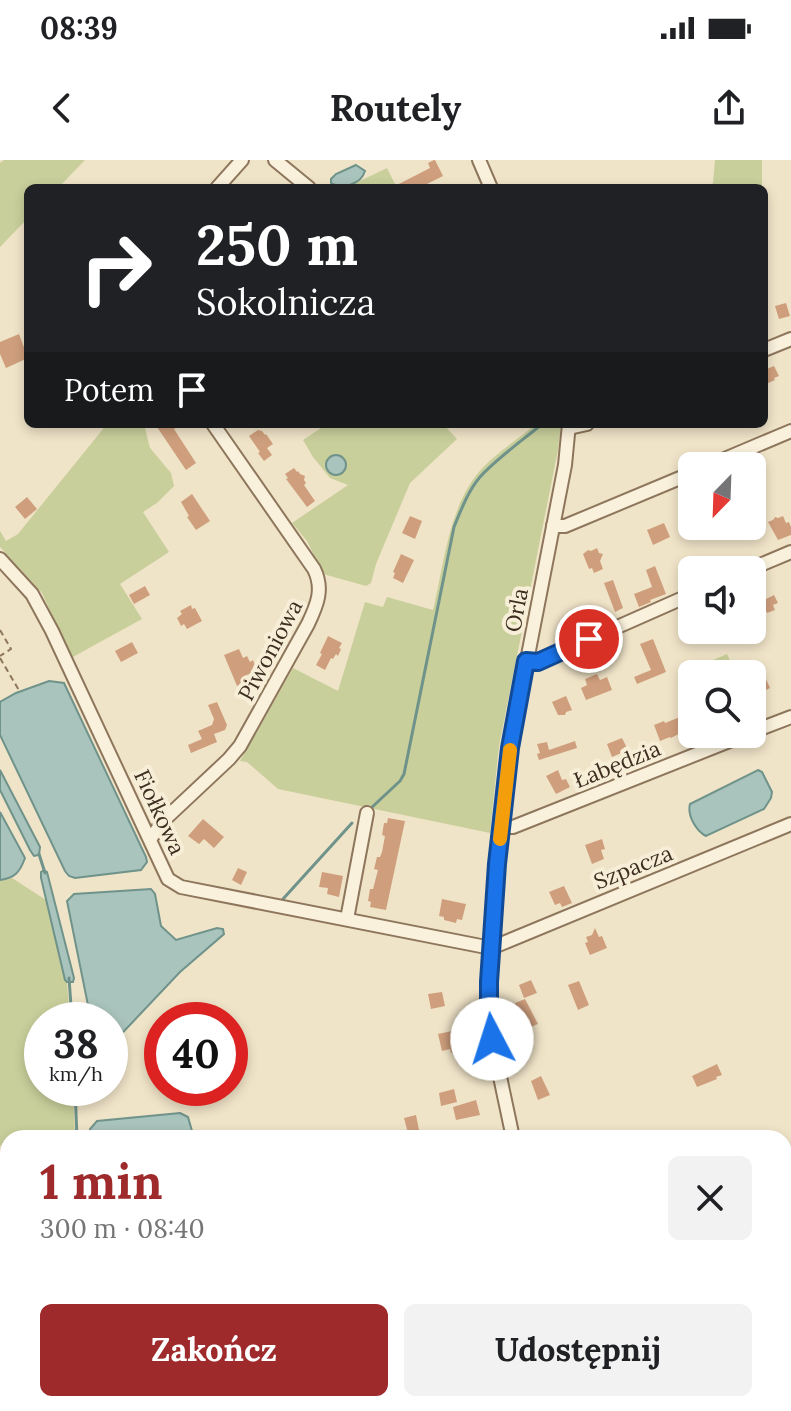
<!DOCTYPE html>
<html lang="pl">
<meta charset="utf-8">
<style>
:root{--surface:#fff;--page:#f2f2f2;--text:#202124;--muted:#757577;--accent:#9e2a2b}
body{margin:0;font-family:Lora,serif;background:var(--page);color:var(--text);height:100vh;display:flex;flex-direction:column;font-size:30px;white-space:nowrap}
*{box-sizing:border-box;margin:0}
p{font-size:26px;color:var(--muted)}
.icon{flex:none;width:44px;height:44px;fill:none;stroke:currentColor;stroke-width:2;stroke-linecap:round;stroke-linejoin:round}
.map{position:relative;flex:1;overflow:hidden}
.drawer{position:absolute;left:0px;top:970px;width:792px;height:282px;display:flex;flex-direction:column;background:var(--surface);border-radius:24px 24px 0 0;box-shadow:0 4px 12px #0003}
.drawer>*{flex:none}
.banner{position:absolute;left:24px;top:24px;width:744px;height:244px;border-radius:12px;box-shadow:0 4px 12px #0003;background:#202124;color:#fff;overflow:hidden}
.needle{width:52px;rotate:203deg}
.fabs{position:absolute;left:678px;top:292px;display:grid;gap:16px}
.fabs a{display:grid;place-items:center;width:88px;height:88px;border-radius:12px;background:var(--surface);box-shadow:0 4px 12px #0003;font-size:40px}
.speed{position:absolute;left:24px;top:842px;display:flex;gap:16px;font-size:40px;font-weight:700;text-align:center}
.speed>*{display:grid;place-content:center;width:104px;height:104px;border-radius:50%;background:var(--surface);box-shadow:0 4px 12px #0003;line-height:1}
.speed small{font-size:20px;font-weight:400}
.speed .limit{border:12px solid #d22;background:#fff;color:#111}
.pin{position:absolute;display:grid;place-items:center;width:68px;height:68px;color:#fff;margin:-34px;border:4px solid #fff;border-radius:50%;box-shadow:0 2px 8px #0007}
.me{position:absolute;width:88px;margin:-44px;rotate:355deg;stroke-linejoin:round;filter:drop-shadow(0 0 6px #0008)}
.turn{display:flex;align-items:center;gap:28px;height:168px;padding:0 40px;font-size:36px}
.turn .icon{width:104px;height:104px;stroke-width:2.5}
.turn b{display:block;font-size:56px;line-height:68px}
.then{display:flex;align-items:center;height:76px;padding:0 40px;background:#0003;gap:16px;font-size:30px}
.round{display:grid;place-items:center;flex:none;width:84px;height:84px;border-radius:12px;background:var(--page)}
.overview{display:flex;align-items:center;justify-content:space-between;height:136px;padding:0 40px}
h1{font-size:48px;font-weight:700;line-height:60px;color:var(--accent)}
.cta{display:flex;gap:16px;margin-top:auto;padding:16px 40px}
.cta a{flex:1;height:92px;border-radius:12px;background:var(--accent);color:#fff;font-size:32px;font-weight:700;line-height:92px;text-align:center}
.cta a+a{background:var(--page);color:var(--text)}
.status{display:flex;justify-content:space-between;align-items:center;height:56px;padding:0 40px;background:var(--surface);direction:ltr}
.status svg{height:22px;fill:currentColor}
header{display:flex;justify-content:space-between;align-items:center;height:104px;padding:0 40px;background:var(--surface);font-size:36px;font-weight:700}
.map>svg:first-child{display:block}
.green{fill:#c9cf9b}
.water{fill:#a9c4bc;stroke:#6f938a;stroke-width:2}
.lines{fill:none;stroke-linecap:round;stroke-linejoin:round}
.stream{stroke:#6f938a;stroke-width:3}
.building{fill:#cf9f7d}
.minor-casing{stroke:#8d765c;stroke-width:16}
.path{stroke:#8d765c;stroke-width:2;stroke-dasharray:6 4;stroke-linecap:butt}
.minor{stroke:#faf1dc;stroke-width:12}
.route-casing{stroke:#114b97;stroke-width:20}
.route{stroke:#1a73e8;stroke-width:14}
.slow{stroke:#f59e0b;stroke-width:14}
.labels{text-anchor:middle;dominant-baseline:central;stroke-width:8;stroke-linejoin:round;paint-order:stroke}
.street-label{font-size:22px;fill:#3d2e20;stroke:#f7eed8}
</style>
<div class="status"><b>08:39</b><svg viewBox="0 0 49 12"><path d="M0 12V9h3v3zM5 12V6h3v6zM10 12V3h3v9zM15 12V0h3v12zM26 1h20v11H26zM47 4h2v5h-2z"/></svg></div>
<header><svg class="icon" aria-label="back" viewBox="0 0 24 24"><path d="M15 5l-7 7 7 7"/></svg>Routely<svg class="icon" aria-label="share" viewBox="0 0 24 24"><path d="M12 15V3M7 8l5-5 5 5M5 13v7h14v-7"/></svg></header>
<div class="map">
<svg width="791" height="1251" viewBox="0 0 791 1251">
<rect width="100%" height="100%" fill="#f0e4c8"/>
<!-- green -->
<g class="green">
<path d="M4 0H85L58 28H28V58L0 87V3Z"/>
<path d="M715 0H762V28H706L713 23Z"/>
<path d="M387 8 397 28H345Z"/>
<path d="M107 264H144L150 288 171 313 174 326 157 343 143 352 169 392 120 424 142 459 71 498 42 433 0 387V371L6 381 18 374Z"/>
<path d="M327 264H443L457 279 410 323 376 404 371 423 366 426 323 414 307 381 292 363 348 325 330 318 313 297 303 280Z"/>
<path d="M536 264H561L558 290 499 586 490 673 278 629 247 602 240 601 293 508 338 531 365 442 383 447 387 437 433 450C444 405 448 350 478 313 493 295 518 279 536 264Z"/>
<path d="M727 494 736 514H692V540L681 514Z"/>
<path d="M12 718 46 740 65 820 67 822 70 860H42V928H73L75 978H8V991L0 985V720Z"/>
</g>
<!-- water -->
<g class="water">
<path d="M356 5 365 11C361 24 343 30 331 23V19L336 14Z"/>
<circle cx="336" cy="305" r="10"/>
<path d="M49 521 64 523 146 697 147 702 141 710 75 718 69 716 65 711 0 575V542L16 533Z"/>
<path d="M0 610 40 687 39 695 34 696 30 690 0 630Z"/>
<path d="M758 610 762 612 772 632 771 638 764 649 706 676C696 671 687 655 690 644Z"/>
<path d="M0 652 25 698C20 712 15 718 0 720Z"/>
<path d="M44 710 47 712 74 818 73 822H67L65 820 41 718V712Z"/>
<path d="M151 729 155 734 161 766 176 780 217 768 223 769 224 774 180 812 110 886V860H91L67 741 74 734Z"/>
<path d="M180 953 188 957 194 978H91L90 969 97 961Z"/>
<path d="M35 1244H181L185 1251H38Z"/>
<path d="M191 1244H230L234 1251H195Z"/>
<path d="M237 1244H332L334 1251H240Z"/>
</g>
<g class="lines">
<!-- stream -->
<g class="stream">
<path d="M370 649 400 621 404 614 454 367C461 350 468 331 480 317 496 299 523 280 542 264"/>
<path d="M39 694 45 713"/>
<path d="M283 739 352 663"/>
<path d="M69 818 72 860"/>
<path d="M75 928 77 978"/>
</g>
</g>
<!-- building -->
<g class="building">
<path d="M434 0H435L443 16 419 28H391L430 8 428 3Z"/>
<path d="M786 143 790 156 779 159 775 146Z"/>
<path d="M19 174 28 198 6 208 0 194V182Z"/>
<path d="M774 206 779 216 774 218 775 220 764 225V210Z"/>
<path d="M155 264H182L174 269 196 303 186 310Z"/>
<path d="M258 270 262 271 265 275 266 274 273 284 267 288 272 295 264 301 258 293 260 292 249 276Z"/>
<path d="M294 308 297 312 298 311 300 314 305 316 304 320 306 323 304 325 315 341 307 347 286 319 288 318 285 314Z"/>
<path d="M192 334 210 361 196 370 187 357 189 356 181 342Z"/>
<path d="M27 337 37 349 25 359 15 347Z"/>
<path d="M410 356 422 361 415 379 402 373Z"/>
<path d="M783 356 786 363 789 362 791 367V375L778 380 768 362 773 360 775 357 778 358Z"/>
<path d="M664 363 670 377 653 385 647 370Z"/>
<path d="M597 388 599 393 603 394 600 401 603 409 594 413 592 408 589 409 583 394 588 390 591 391Z"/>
<path d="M401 394 414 400 403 423 393 418 395 413 393 412Z"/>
<path d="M655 406 666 434 650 440 651 442 639 447 634 434 652 427 646 410Z"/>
<path d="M613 420 623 448 615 452 604 423Z"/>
<path d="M145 426 150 435 134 444 129 435Z"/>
<path d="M774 435 778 443 773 445 775 450 767 453 762 441Z"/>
<path d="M191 445 192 449 195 448 202 461 187 469 184 464 181 466 177 458 182 454 180 451Z"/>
<path d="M328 476 342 483 339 488 341 489 338 496 336 494 333 499 331 498 325 510 316 505 322 494 320 493Z"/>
<path d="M653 479 666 512 637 524 634 517 651 510 640 484Z"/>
<path d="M132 482 138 493 121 502 115 491Z"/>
<path d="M239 489 243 498 247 496 250 502 253 500 257 511 244 516 246 522 237 526 224 495Z"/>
<path d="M597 514 600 520 607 517 612 530 586 540 581 528 587 525 585 519Z"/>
<path d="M758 516 759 520 765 517 770 528 762 532 764 538 755 542 752 536V519Z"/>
<path d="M566 536 572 550 566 552 565 555H558L552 542Z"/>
<path d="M217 542 227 565 225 570 214 574 217 582 191 593 188 585 202 579 198 571 212 565 214 559 208 545Z"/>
<path d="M689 550 692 556V567L671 578 670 577 660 581 654 565 664 561 665 563 680 557 679 554Z"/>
<path d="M622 578 628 590 612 597 607 584Z"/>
<path d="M575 581 577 588 539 600 537 594 540 593 537 584 547 582 549 590Z"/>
<path d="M558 610 562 620 566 619 570 627 556 634 546 616Z"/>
<path d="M388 658 405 661 386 750 370 747 371 742 368 741 370 729H373L378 710 374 709 377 697H380L382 692 385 676 382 675 384 663H387Z"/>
<path d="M203 659 224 677 214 688 204 679 199 684 188 676Z"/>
<path d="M602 679 605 689 601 690 604 699 592 704 585 685Z"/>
<path d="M238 708 247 712 241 725 232 720Z"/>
<path d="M322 712 343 716 339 737 327 734 328 728 319 727Z"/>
<path d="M564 726 572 743 562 747 560 743 555 745 549 732Z"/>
<path d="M442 739 466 744 462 760 457 759 456 763 444 760V757L439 756Z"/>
<path d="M595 768 599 777 602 776 607 788 590 795 585 783 588 782 586 777 592 775Z"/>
<path d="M531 820 537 833 524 838 519 825Z"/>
<path d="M579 821 589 845 578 850 568 825Z"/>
<path d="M442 832 445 846 431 849 428 834Z"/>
<path d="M525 839 538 864 521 871 512 851 517 848 515 843Z"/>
<path d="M452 871 455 882 463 881 465 890 451 893 450 889 442 891 438 874Z"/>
<path d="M717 904 722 915 716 917 717 919 697 927 692 916Z"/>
<path d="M541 916 550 935 538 940 531 921Z"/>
<path d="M454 929 457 942 441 946 439 933Z"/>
<path d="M476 940 480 955 456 960 453 947Z"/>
<path d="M416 955 420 975 409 977 404 958Z"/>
</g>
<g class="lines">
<!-- minor casing -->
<g class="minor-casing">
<g id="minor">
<path d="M275 0 309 28"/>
<path d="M479 0 491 28"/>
<path d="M217 28 242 0"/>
<path d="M764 190 791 179"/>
<path d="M569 268 587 264"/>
<path d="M708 306 791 271"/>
<path d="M553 366H565L692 313"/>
<path d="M0 399 32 434 52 471 168 719 181 727 491 788 791 664"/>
<path d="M748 410 791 392"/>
<path d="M526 501 538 502 692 434"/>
<path d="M752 572 791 557"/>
<path d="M501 667H513L747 574"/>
<path d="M151 678 164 660 229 599 240 586 308 464C317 445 324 429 314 409L213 264"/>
<path d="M347 759 367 653"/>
<path d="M513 978 492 879 489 851 491 788 497 704 510 588 565 305 569 264"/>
<path d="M784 1102 791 1099"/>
<path d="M784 1177 791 1174"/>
<path d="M441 1244 444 1251"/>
<path d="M571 1244 572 1251"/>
<path d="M615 1251 630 1244"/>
</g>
</g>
<!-- path -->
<g class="path">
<path d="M0 470 11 489 0 496"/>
<path d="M0 498 20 532"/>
</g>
<!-- minor -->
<use href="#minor" class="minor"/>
</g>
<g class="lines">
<!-- route casing -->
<g class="route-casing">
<path id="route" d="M492 879 489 851V822L497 704 510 588 526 501 538 502 589 479"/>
</g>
<!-- route -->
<use href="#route" class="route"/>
<!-- slow -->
<path class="slow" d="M500 679 510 590"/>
</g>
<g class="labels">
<!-- street labels -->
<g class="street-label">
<text transform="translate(516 450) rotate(-79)">Orla</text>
<text transform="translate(270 490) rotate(-62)">Piwoniowa</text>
<text transform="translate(617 604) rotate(-22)">Łabędzia</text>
<text transform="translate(160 652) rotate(65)">Fiołkowa</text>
<text transform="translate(633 707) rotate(-22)">Szpacza</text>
</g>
</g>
</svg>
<div class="fabs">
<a><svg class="needle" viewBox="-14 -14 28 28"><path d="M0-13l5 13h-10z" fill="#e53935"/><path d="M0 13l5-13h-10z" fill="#757577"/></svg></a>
<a><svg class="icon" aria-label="sound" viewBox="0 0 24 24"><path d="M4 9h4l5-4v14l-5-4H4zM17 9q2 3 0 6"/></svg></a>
<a><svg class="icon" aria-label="search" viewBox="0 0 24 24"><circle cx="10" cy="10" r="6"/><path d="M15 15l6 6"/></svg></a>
</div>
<div class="speed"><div>38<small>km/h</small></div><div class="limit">40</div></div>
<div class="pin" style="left:589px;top:479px;background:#d93025"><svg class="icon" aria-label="arrive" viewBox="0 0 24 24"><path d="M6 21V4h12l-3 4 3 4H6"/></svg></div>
<svg class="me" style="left:492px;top:879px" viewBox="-20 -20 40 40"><circle r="19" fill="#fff"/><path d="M0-13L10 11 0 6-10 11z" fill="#1a73e8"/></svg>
<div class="banner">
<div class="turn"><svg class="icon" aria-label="right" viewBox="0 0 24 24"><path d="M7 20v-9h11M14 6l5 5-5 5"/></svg><div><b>250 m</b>Sokolnicza</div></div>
<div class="then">Potem<svg class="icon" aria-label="arrive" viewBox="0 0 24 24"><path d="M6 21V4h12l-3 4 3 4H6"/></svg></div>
</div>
<section class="drawer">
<div class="overview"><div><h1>1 min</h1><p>300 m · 08:40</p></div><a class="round"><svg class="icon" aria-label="close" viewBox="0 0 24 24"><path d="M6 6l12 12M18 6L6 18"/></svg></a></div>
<div class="cta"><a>Zakończ</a><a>Udostępnij</a></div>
</section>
</div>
